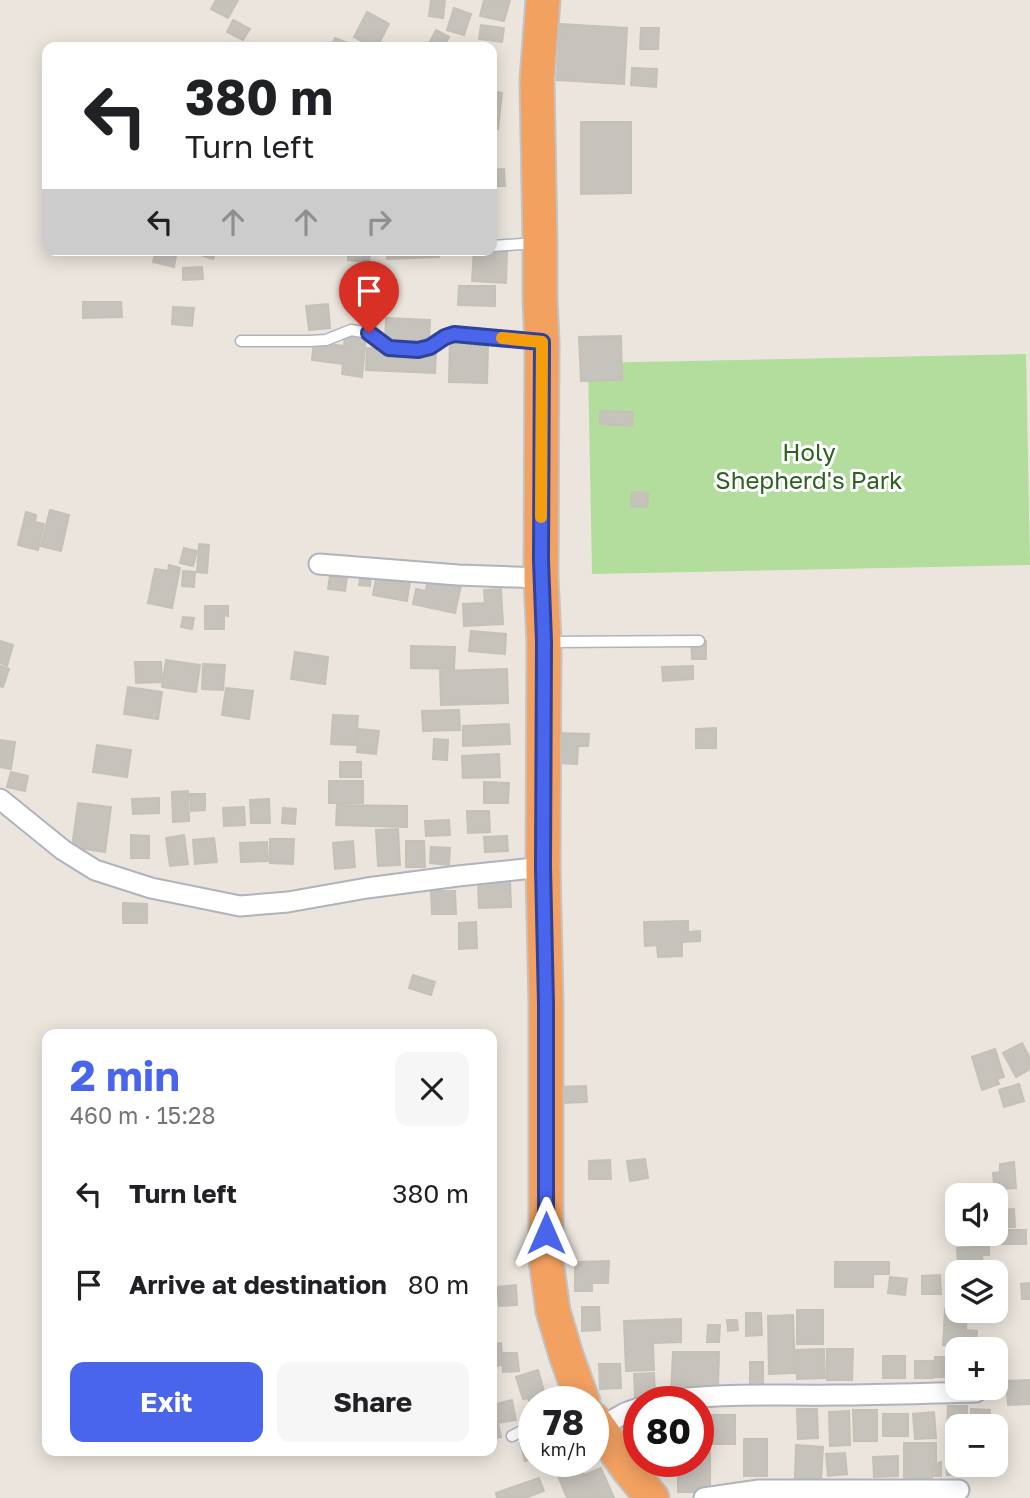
<!DOCTYPE html>
<meta charset="utf-8">
<style>
:root{--surface:#fff;--page:#f6f6f6;--text:#202124;--muted:#757577;--accent:#4965ec}
body{margin:0;font-family:"Golos Text",sans-serif;background:var(--page);color:var(--text);height:100vh;display:flex;flex-direction:column;font-size:26px;white-space:nowrap}
*{box-sizing:border-box;margin:0}
p{font-size:23px;color:var(--muted)}
.icon{flex:none;width:38px;height:38px;fill:none;stroke:currentColor;stroke-width:2;stroke-linecap:round;stroke-linejoin:round}
.map{position:relative;flex:1;overflow:hidden}
.sheet{position:absolute;left:42px;top:1029px;width:455px;height:427px;display:flex;flex-direction:column;background:var(--surface);border-radius:14px;box-shadow:0 4px 18px #0003}
.sheet>*{flex:none}
.hud{position:absolute;left:42px;top:42px;width:455px;height:214px;border-radius:14px;box-shadow:0 4px 18px #0003;background:#fff;color:var(--text);overflow:hidden}
.controls{position:absolute;left:945px;top:1183px;display:grid;gap:14px}
.controls a{display:grid;place-items:center;width:63px;height:63px;border-radius:14px;background:var(--surface);box-shadow:0 4px 18px #0003;font-size:35px}
.speed{position:absolute;left:518px;top:1386px;display:flex;gap:14px;font-size:35px;font-weight:700;text-align:center}
.speed>*{display:grid;place-content:center;width:91px;height:91px;border-radius:50%;background:var(--surface);box-shadow:0 4px 18px #0003;line-height:1}
.speed small{font-size:18px;font-weight:400}
.speed .limit{border:10px solid #d22;background:#fff;color:#111}
.pin{position:absolute;display:grid;place-items:center;width:60px;height:60px;color:#fff;margin:-72px -30px;border-radius:50% 50% 50% 0;rotate:-45deg;box-shadow:0 0 7px #0007}
.pin .icon{rotate:45deg}
.me{position:absolute;width:77px;margin:-38px;rotate:0deg;stroke-linejoin:round;filter:drop-shadow(0 0 5px #0008)}
.turn{display:flex;align-items:center;gap:24px;height:147px;padding:0 28px;font-size:32px}
.turn .icon{width:91px;height:91px;stroke-width:2.5}
.turn b{display:block;font-size:49px;line-height:60px}
.lanes{display:flex;align-items:center;height:66px;padding:0 28px;background:#0003;justify-content:center;gap:35px;direction:ltr}
.lanes .off{opacity:.35}
.round{display:grid;place-items:center;flex:none;width:74px;height:74px;border-radius:14px;background:var(--page)}
.summary{display:flex;align-items:center;justify-content:space-between;height:119px;padding:0 28px}
h1{font-size:42px;font-weight:700;line-height:52px;color:var(--accent)}
.action{display:flex;gap:14px;margin-top:auto;padding:14px 28px}
.action a{flex:1;height:80px;border-radius:14px;background:var(--accent);color:#fff;font-size:28px;font-weight:700;line-height:80px;text-align:center}
.action a+a{background:var(--page);color:var(--text)}
ul{padding:0;list-style:none}
li{display:flex;align-items:center;gap:21px;height:91px;padding:0 28px}
li div{flex:1}
li b{display:block;font-size:26px}
li em{font-style:normal}
.map>svg:first-child{display:block}
.green{fill:#b2dd9d}
.building{fill:#c6c2bc;stroke:#c6c1b7;stroke-width:2}
.lines{fill:none;stroke-linecap:round;stroke-linejoin:round}
.lane-casing{stroke:#b0b3bd;stroke-width:13}
.street-casing{stroke:#b0b3bd;stroke-width:23}
.highway-casing{stroke:#c3c3c3;stroke-width:37}
.lane{stroke:#fff;stroke-width:10}
.street{stroke:#fff;stroke-width:19}
.highway{stroke:#f2a161;stroke-width:33}
.route-casing{stroke:#2f4299;stroke-width:18}
.route{stroke:#4965ec;stroke-width:12}
.slow{stroke:#f59e0b;stroke-width:12}
.labels{text-anchor:middle;dominant-baseline:central;stroke-width:6;stroke-linejoin:round;paint-order:stroke}
.park-label{font-size:24px;fill:#2c611f;stroke:#fff}
</style>
<div class="map">
<svg width="1030" height="1498" viewBox="0 0 1030 1498">
<rect width="100%" height="100%" fill="#ebe5dd"/>
<!-- green -->
<path class="green" d="M1026 354 1030 565 592 574 588 363Z"/>
<!-- building -->
<g class="building">
<path d="M216 0H238L228 18 211 9Z"/>
<path d="M431 0H445L443 18 429 16Z"/>
<path d="M484 0H510L504 21 480 16Z"/>
<path d="M454 8 471 14 464 35 447 30Z"/>
<path d="M367 12 389 24 377 47H373L354 37Z"/>
<path d="M233 20 250 29 243 40 227 32Z"/>
<path d="M560 24 627 28 624 84 557 80Z"/>
<path d="M481 25 504 28 502 42 479 39Z"/>
<path d="M641 28H659L658 49H640Z"/>
<path d="M436 30 449 37 444 47H427Z"/>
<path d="M335 38 355 46V47H331Z"/>
<path d="M632 68 657 69 656 87 631 85Z"/>
<path d="M492 91 502 93 498 129H492Z"/>
<path d="M581 122H631V193L581 194Z"/>
<path d="M504 169 505 186H492V170Z"/>
<path d="M156 250H177L174 267 153 262Z"/>
<path d="M185 250H216L213 259Z"/>
<path d="M348 250H370L369 262 348 260Z"/>
<path d="M387 250H438L439 257 387 259Z"/>
<path d="M474 250 507 251 506 283 472 281Z"/>
<path d="M202 267 203 279 183 280V268Z"/>
<path d="M459 286H495V306L458 305Z"/>
<path d="M83 302H121L122 317 83 318Z"/>
<path d="M328 304 330 328 309 330 306 306Z"/>
<path d="M173 307 194 308 192 326 172 324Z"/>
<path d="M386 318 430 320 429 344 385 342Z"/>
<path d="M345 334 366 337 362 377 342 374 343 364 312 360 314 342 344 346Z"/>
<path d="M450 336H471V346H488L487 383 449 382Z"/>
<path d="M621 336 622 380 581 381 579 337Z"/>
<path d="M367 348 436 351 435 373 366 370Z"/>
<path d="M600 411 633 412 632 426 600 424Z"/>
<path d="M632 492 648 493 647 507 631 506Z"/>
<path d="M50 510 69 515 61 551 41 546Z"/>
<path d="M26 512 36 515 35 522 44 524 38 550 18 545Z"/>
<path d="M199 544 209 545 207 573 197 572Z"/>
<path d="M184 548 197 551 193 566 180 563Z"/>
<path d="M169 565 180 568 172 608 148 603 155 569 168 571Z"/>
<path d="M331 569 348 571 345 591 328 589Z"/>
<path d="M391 570 411 574 407 601 373 595 376 579 389 581Z"/>
<path d="M183 571 195 572 194 587 182 586Z"/>
<path d="M361 573 371 574 370 586 359 585Z"/>
<path d="M428 578 461 585 455 613 413 604 416 589 426 591Z"/>
<path d="M501 589 503 624 464 626 463 604 485 603 484 590Z"/>
<path d="M205 606H228V616L224 615V629H205Z"/>
<path d="M183 617 194 618 192 629 181 627Z"/>
<path d="M471 631 506 634 505 654 469 651Z"/>
<path d="M0 641 13 645 7 666 0 663Z"/>
<path d="M691 641H706V659H692Z"/>
<path d="M411 646 455 647 454 669 411 668Z"/>
<path d="M295 652 328 657 325 684 291 679Z"/>
<path d="M166 660 200 665 196 692 162 687Z"/>
<path d="M135 662H161L162 682 136 683Z"/>
<path d="M203 664 225 665 223 690 202 689Z"/>
<path d="M0 666 9 669 3 687 0 686Z"/>
<path d="M693 666V679L663 681 662 667Z"/>
<path d="M507 669 508 703 441 705 440 671Z"/>
<path d="M128 687 162 692 158 719 124 714Z"/>
<path d="M226 688 253 691 249 719 222 715Z"/>
<path d="M459 710 460 730 423 731 422 711Z"/>
<path d="M333 715 358 716 356 745 331 744Z"/>
<path d="M509 724 510 744 463 746V726Z"/>
<path d="M716 728V748H696V729Z"/>
<path d="M359 729 379 731 376 754 357 752Z"/>
<path d="M557 733 589 734 588 746H578L577 764 556 763Z"/>
<path d="M434 739 448 740 447 760 433 759Z"/>
<path d="M0 740 15 742 11 769 0 767Z"/>
<path d="M97 745 131 750 127 777 93 772Z"/>
<path d="M499 754 500 777 463 778 462 756Z"/>
<rect x="340" y="762" width="21" height="15"/>
<path d="M11 772 28 776 25 791 7 787Z"/>
<rect x="329" y="781" width="34" height="22"/>
<path d="M484 782 509 783 508 803H484Z"/>
<path d="M188 791 189 821 173 822 172 792Z"/>
<path d="M190 794H205V810L191 811Z"/>
<path d="M159 798V813L133 814 132 799Z"/>
<path d="M269 799 270 823H251L250 800Z"/>
<path d="M78 803 111 807 105 852 72 847Z"/>
<path d="M337 805 407 806V827L336 825Z"/>
<path d="M244 807 245 825 224 826 223 808Z"/>
<path d="M283 808 296 809 295 824 282 823Z"/>
<path d="M467 811H489L490 832 468 833Z"/>
<path d="M449 820 450 835 426 836 425 821Z"/>
<path d="M398 829 400 865 378 866 376 830Z"/>
<path d="M131 835 149 836V858H131Z"/>
<path d="M184 835 188 864 170 866 166 838Z"/>
<path d="M507 836 508 851 485 852 484 837Z"/>
<path d="M214 838 217 862 195 864 193 840Z"/>
<path d="M270 839H294L293 864 270 863Z"/>
<path d="M353 841 355 867 335 869 333 843Z"/>
<path d="M406 841H424L425 867H406Z"/>
<path d="M267 842 268 861 241 862 240 843Z"/>
<path d="M431 847 450 848 449 865 430 863Z"/>
<path d="M510 878 511 907 479 908 478 879Z"/>
<path d="M431 891H455L456 914H432Z"/>
<path d="M123 903 147 904V923H123Z"/>
<path d="M688 921V932L700 931V941L682 942V956L658 957 657 945 645 946 644 922Z"/>
<path d="M476 922 477 948 459 949V923Z"/>
<path d="M413 975 435 982 431 995 409 988Z"/>
<path d="M1022 1043 1030 1058V1069L1016 1077 1003 1053Z"/>
<path d="M995 1049 1004 1077 997 1079 999 1084 982 1090 972 1057Z"/>
<path d="M1019 1084 1024 1101 1004 1107 999 1090Z"/>
<path d="M586 1086 587 1102 561 1103V1087Z"/>
<path d="M645 1159 648 1178 630 1181 627 1161Z"/>
<path d="M610 1160 611 1179H589V1161Z"/>
<path d="M1014 1162 1016 1188 1001 1189 1000 1183 994 1184 993 1173 1000 1172V1164Z"/>
<path d="M1014 1209 1015 1227H996V1210Z"/>
<rect x="1002" y="1230" width="24" height="14"/>
<path d="M989 1246V1255H982L983 1266 958 1267 957 1248Z"/>
<path d="M609 1261 608 1283H592V1291H575V1262Z"/>
<path d="M835 1262H889V1274H873V1287H835Z"/>
<path d="M940 1275 941 1294H922V1276Z"/>
<path d="M890 1277 907 1279 905 1295 888 1293Z"/>
<path d="M996 1280H1001V1304L996 1303Z"/>
<path d="M1030 1283V1299H1022L1021 1284Z"/>
<path d="M516 1285 517 1305 499 1306 497 1287Z"/>
<path d="M582 1307H599L600 1330 582 1331Z"/>
<path d="M945 1309 967 1311 966 1330 977 1331 976 1347 943 1345Z"/>
<rect x="797" y="1310" width="26" height="34"/>
<path d="M746 1313H761L762 1335 746 1336Z"/>
<path d="M793 1315 795 1373 769 1374 768 1316Z"/>
<path d="M681 1319V1342L653 1343 654 1370 626 1371 624 1321Z"/>
<path d="M727 1320H737L738 1330 728 1331Z"/>
<path d="M708 1325H720L719 1342H707Z"/>
<path d="M501 1343 503 1365 492 1366V1344Z"/>
<path d="M824 1349 825 1378 797 1379 796 1350Z"/>
<path d="M827 1349H853L852 1380H827Z"/>
<path d="M673 1352H719L718 1386H702L701 1396 671 1394Z"/>
<path d="M502 1353H517L519 1371 503 1372Z"/>
<rect x="950" y="1355" width="7" height="27"/>
<path d="M996 1355H999V1388H984H996Z"/>
<rect x="883" y="1356" width="22" height="22"/>
<path d="M935 1357H948L947 1377H935Z"/>
<rect x="915" y="1361" width="18" height="17"/>
<rect x="750" y="1362" width="13" height="24"/>
<path d="M599 1364H620L621 1388 600 1389Z"/>
<path d="M538 1370 546 1398 530 1403 528 1398 523 1399 516 1377Z"/>
<path d="M654 1373 655 1393H649L650 1397H635L634 1374Z"/>
<path d="M1029 1380 1030 1404 1008 1405 1006 1381Z"/>
<path d="M512 1400 516 1420 498 1423 501 1437 492 1439V1405Z"/>
<path d="M948 1406H967V1426H957V1432L947 1431Z"/>
<path d="M797 1409H817L818 1438 798 1439Z"/>
<path d="M971 1409 990 1410 989 1426H971Z"/>
<path d="M853 1410H877V1441H854Z"/>
<path d="M849 1411 850 1445 830 1446 829 1412Z"/>
<path d="M934 1412 936 1438 915 1439 913 1414Z"/>
<rect x="883" y="1414" width="25" height="22"/>
<rect x="698" y="1415" width="37" height="29"/>
<path d="M534 1427V1459L525 1461 520 1443 526 1441 523 1431Z"/>
<rect x="744" y="1439" width="23" height="37"/>
<path d="M904 1443H936V1464L941 1462V1476H932V1486L918 1487V1480H904Z"/>
<path d="M946 1443H957V1465H968V1474L947 1475Z"/>
<path d="M999 1443 1000 1475 974 1476 973 1465H996V1444Z"/>
<path d="M796 1445 823 1447 821 1480 795 1479Z"/>
<path d="M698 1446H710V1492H678V1467H687V1461H698Z"/>
<path d="M845 1453 847 1474 828 1476 826 1454Z"/>
<path d="M898 1456V1476L874 1477 873 1457Z"/>
<path d="M578 1462 584 1475 601 1468 614 1498H567L556 1471Z"/>
<path d="M539 1478 544 1491 525 1498H497L496 1493Z"/>
</g>
<g class="lines">
<!-- lane casing -->
<g class="lane-casing">
<g id="lane">
<path d="M492 246 536 243"/>
<path d="M241 341H310L326 340 351 330 369 333 389 348 418 350 430 347 445 337 454 334 538 342"/>
<path d="M549 642 699 641"/>
<path d="M512 1436 534 1425"/>
</g>
</g>
<!-- street casing -->
<g class="street-casing">
<g id="street">
<path d="M319 564 458 575 541 578"/>
<path d="M0 799 63 850 95 870 151 888 240 906 288 902 367 888 458 876 543 867"/>
<path d="M657 1402C716 1392 776 1396 835 1395 882 1395 929 1393 976 1392"/>
<path d="M599 1428 625 1413 639 1408"/>
<path d="M704 1498 759 1490H959"/>
</g>
</g>
<!-- highway casing -->
<g class="highway-casing">
<g id="highway">
<path d="M543 0 537 80 540 243V300L542 342 541 578 544 642 543 867 546 1004V1260L553 1311 566 1355 583 1402"/>
<path d="M593 1419 629 1470 652 1498"/>
</g>
</g>
<!-- lane -->
<use href="#lane" class="lane"/>
<!-- street -->
<use href="#street" class="street"/>
<!-- highway -->
<use href="#highway" class="highway"/>
</g>
<g class="lines">
<!-- route casing -->
<g class="route-casing">
<path id="route" d="M369 333 389 348 418 350 430 347 445 337 454 334 542 342 541 560 544 642 543 867 546 1004V1233"/>
</g>
<!-- route -->
<use href="#route" class="route"/>
<!-- slow -->
<path class="slow" d="M502 338 542 342 541 517"/>
</g>
<g class="labels">
<!-- park labels -->
<g class="park-label">
<text x="809" y="451">Holy<tspan x="809" dy="28">Shepherd's Park</tspan></text>
</g>
</g>
</svg>
<div class="controls">
<a><svg class="icon" aria-label="sound" viewBox="0 0 24 24"><path d="M4 9h4l5-4v14l-5-4H4zM17 9q2 3 0 6"/></svg></a>
<a><svg class="icon" aria-label="layers" viewBox="0 0 24 24"><path d="M12 4l9 5-9 5-9-5zM3 14l9 5 9-5"/></svg></a>
<a>+</a>
<a>−</a>
</div>
<div class="speed"><div>78<small>km/h</small></div><div class="limit">80</div></div>
<div class="pin" style="left:369px;top:333px;background:#d93025"><svg class="icon" aria-label="arrive" viewBox="0 0 24 24"><path d="M6 21V4h12l-3 4 3 4H6"/></svg></div>
<svg class="me" style="left:546px;top:1233px" viewBox="-20 -20 40 40"><path d="M0-17L14 15 0 8-14 15z" fill="#4965ec" stroke="#fff" stroke-width="4"/></svg>
<div class="hud">
<div class="turn"><svg class="icon" aria-label="left" viewBox="0 0 24 24"><path d="M17 20v-9H6M10 6l-5 5 5 5"/></svg><div><b>380 m</b>Turn left</div></div>
<div class="lanes"><svg class="icon" aria-label="left" viewBox="0 0 24 24"><path d="M17 20v-9H6M10 6l-5 5 5 5"/></svg><svg class="icon off" aria-label="ahead" viewBox="0 0 24 24"><path d="M12 20V5M6 11l6-6 6 6"/></svg><svg class="icon off" aria-label="ahead" viewBox="0 0 24 24"><path d="M12 20V5M6 11l6-6 6 6"/></svg><svg class="icon off" aria-label="right" viewBox="0 0 24 24"><path d="M7 20v-9h11M14 6l5 5-5 5"/></svg></div>
</div>
<section class="sheet">
<div class="summary"><div><h1>2 min</h1><p>460 m · 15:28</p></div><a class="round"><svg class="icon" aria-label="close" viewBox="0 0 24 24"><path d="M6 6l12 12M18 6L6 18"/></svg></a></div>
<ul>
<li><svg class="icon" aria-label="left" viewBox="0 0 24 24"><path d="M17 20v-9H6M10 6l-5 5 5 5"/></svg><div><b>Turn left</b></div><em>380 m</em></li>
<li><svg class="icon" aria-label="arrive" viewBox="0 0 24 24"><path d="M6 21V4h12l-3 4 3 4H6"/></svg><div><b>Arrive at destination</b></div><em>80 m</em></li>
</ul>
<div class="action"><a>Exit</a><a>Share</a></div>
</section>
</div>
